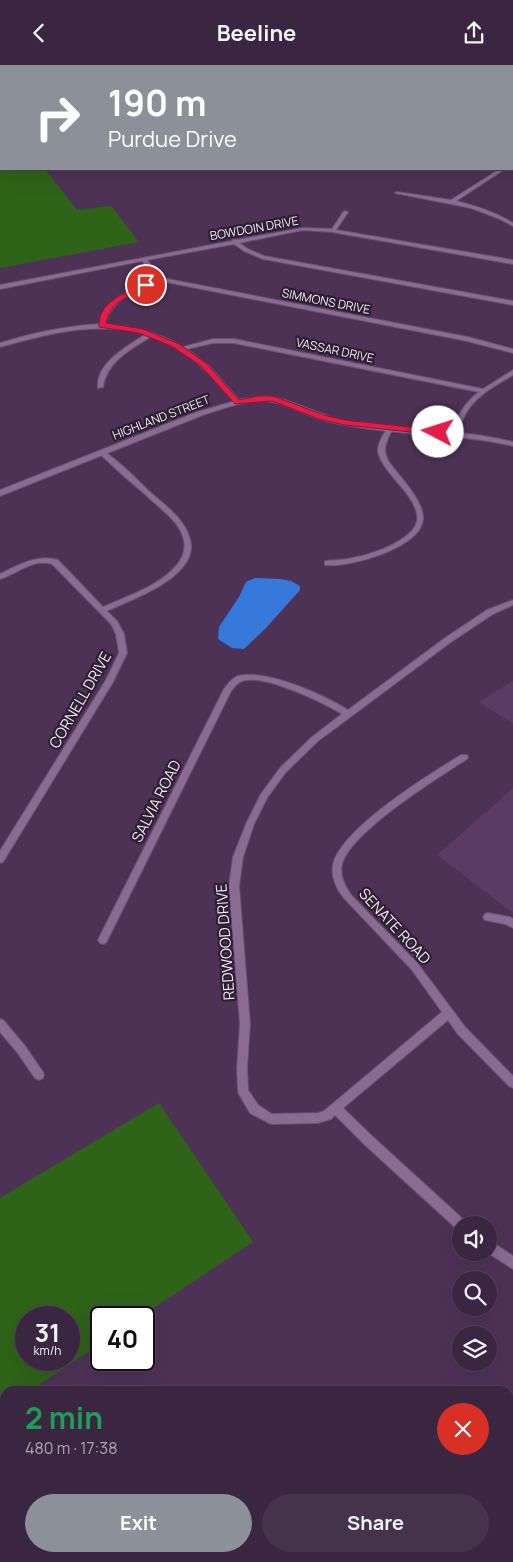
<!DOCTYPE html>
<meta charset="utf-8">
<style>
:root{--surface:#3a2640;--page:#45324b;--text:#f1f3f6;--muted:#aba5b1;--line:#544359;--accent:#8c9099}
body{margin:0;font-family:Manrope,sans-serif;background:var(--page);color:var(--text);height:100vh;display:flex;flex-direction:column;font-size:19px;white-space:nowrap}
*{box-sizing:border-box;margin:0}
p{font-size:16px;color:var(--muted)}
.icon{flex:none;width:28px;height:28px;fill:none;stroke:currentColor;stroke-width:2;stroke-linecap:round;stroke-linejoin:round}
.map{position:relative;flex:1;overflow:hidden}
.side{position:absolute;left:0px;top:1321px;width:514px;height:176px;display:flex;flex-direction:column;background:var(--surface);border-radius:15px 15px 0 0;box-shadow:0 5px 20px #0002,0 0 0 1px var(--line)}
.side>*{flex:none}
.guide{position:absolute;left:0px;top:0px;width:514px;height:105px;box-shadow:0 5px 20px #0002,0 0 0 1px var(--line);background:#8c9099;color:#fff;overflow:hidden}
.tools{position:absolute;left:452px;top:1151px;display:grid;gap:10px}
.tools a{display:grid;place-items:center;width:45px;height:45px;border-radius:50%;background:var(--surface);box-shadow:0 5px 20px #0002,0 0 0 1px var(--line);font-size:25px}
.speed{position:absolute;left:15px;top:1241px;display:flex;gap:10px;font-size:25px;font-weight:700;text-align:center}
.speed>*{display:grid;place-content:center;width:65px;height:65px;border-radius:50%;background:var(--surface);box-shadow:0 5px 20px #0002,0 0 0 1px var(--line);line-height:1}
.speed small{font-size:12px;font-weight:400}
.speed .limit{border:2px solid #111;border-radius:8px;background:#fff;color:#111}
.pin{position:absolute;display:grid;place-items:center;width:42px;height:42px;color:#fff;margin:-21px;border:2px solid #fff;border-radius:50%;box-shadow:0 1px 5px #0007}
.me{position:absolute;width:55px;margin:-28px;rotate:275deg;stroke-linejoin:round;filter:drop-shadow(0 0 4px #0008)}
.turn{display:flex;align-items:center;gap:18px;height:105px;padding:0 25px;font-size:22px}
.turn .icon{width:65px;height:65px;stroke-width:2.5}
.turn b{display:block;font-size:35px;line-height:42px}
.round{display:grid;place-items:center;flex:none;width:52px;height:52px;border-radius:26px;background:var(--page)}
.head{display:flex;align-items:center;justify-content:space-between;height:85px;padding:0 25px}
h1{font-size:30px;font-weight:700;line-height:38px;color:#1e9e55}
.button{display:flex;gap:10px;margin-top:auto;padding:10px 25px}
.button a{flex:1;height:58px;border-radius:30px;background:var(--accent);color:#fff;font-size:20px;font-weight:700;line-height:58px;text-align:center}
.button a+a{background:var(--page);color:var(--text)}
header{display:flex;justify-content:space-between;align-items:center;height:65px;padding:0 25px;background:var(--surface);font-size:22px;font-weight:700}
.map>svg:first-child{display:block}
.built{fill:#5b3a64}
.green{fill:#2e6418;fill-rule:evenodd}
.water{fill:#3679db}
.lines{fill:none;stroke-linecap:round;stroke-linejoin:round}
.minor-casing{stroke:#695170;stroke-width:2}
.tertiary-casing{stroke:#695170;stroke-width:2}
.minor{fill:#896b93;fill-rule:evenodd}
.tertiary{fill:#896b93;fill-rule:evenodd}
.route{fill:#e11d48;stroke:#92132f}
.labels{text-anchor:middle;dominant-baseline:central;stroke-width:4.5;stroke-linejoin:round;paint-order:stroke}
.far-street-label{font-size:12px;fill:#f4e3f9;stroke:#2c2030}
.street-label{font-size:15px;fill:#f4e3f9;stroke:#2c2030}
</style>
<header><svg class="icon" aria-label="back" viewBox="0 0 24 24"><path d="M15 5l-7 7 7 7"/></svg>Beeline<svg class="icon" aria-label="share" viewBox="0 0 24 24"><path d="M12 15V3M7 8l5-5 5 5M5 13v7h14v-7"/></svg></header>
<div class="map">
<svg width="513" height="1497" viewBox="0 0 513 1497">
<rect width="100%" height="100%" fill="#4e3256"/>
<!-- built -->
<g class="built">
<path d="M513 616V659L479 637Z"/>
<path d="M513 723V848L437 790Z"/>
</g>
<!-- green -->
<g class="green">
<path d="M0 1 1 104H45L77 145 111 141 139 177 0 203Z"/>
<path d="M159 1038 253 1177 140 1252H101V1278L30 1326H5V1343L0 1346V1133ZM69 1252V1295H26V1252Z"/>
</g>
<!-- water -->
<path class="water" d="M255 513 280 514 291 516 300 521V525L266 563 244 584 232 583 218 574 219 562 239 532 246 517Z"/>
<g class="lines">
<!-- minor casing -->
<g class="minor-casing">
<g id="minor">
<rect x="55" y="0" width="4" height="1"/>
<rect x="512" y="61" width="1" height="2"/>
<rect x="512" y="101" width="1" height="2"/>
<path d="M500 104H505L456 136C476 141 495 147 513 158V161L500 154 471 143 395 128 397 127 451 135Z"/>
<path d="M344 146 348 147 336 165 513 195V199L332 167 303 165 239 178 248 184 264 191 513 236V240L263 194 244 186 234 179 147 195 162 213 468 272 513 284V288L467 276 161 216C136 226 114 231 105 259 132 262 159 267 183 282L213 274H234L483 324 513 305V310C497 320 476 330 466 348 462 355 460 363 457 370L452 369C457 351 464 338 479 327L234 278H213L187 284 209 301 240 336 241 337 238 339 236 338C208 307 191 287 152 271 131 284 107 296 103 322L98 323C95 298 128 281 146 269 94 256 51 268 0 282V278C33 268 65 261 99 259 109 230 131 225 157 213L142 196 0 224V220L232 176 234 174 236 175 303 163 332 164Z"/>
<path d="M390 361 393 363C387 375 381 384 389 397 400 412 422 434 423 452 425 482 349 503 325 500V496C334 495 343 495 352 493 370 490 413 476 417 456 419 445 410 433 404 425 396 415 379 398 378 386 377 378 384 369 388 362Z"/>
<path d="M102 386C116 392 139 417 151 428 165 440 183 453 189 471 204 510 133 534 107 546L117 556 124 569 127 588 113 617 3 797 0 798V786L106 615 119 588 116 569 111 559 52 499C33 493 17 509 0 514V509C19 500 36 489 58 495L103 542C127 531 158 522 176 501 184 492 187 481 182 469 175 453 158 442 146 430 130 417 115 403 100 389V387Z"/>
<path d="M513 535V540L493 549 451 577 318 676 286 707 267 733 254 759 243 792 239 821 250 959 247 1003 248 1025 258 1040 272 1049 318 1048 324 1046 442 947 412 905 343 832C336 823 331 812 333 800 340 764 430 709 461 690H467L468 692 467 694C436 714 357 763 343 796 338 808 345 822 352 831L418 899 465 962 513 1011V1023L509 1021 457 968 448 955 343 1043 373 1072 465 1156 467 1160H461V1166L457 1164 365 1080 335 1050 331 1054 318 1058 271 1059 250 1048 239 1029 238 1026 237 1003 240 959 229 821 233 792 246 759 261 729 280 703 312 672 342 649C324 638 259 606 240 617 236 619 234 623 231 626L106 878 103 879 100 878 98 875 224 624C228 619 232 613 238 611 267 604 324 630 348 645L445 573 487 545Z"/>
<path d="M488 848 510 852 513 854V863L505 859 485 855 483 852 485 849Z"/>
<path d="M0 954 4 956 25 981 43 1007 44 1010 43 1013 39 1015 35 1013 17 987 0 967Z"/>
<path d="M489 1175 513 1191V1204L488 1188Z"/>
<path d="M509 1430 513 1432V1447L509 1445Z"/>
<path d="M172 1492H191L189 1497H170Z"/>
<path d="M220 1492H237L239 1497H222Z"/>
</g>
</g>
<!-- tertiary casing -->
<g class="tertiary-casing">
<path id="tertiary" d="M265 331C293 334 318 350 345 356 401 366 458 363 513 377V381C458 368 402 371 346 360 334 358 321 355 309 350 295 345 281 337 266 336 244 335 222 344 203 350L0 431V425L197 347 242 334Z"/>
</g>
<!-- minor -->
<use href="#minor" class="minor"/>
<!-- tertiary -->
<use href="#tertiary" class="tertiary"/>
</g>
<!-- route -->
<path class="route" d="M144 219 150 220C130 236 114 229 106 258L143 264 179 279 206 298 239 335 258 331H273L324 350 345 355 438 365 442 367 438 370 345 360 319 354 272 336 235 339 201 301 173 282 139 268 99 262C97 237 126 228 144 219Z"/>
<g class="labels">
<!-- far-street labels -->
<g class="far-street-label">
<text transform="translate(254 163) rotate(-10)">BOWDOIN DRIVE</text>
<text transform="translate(326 236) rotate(11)">SIMMONS DRIVE</text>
<text transform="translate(335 285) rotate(12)">VASSAR DRIVE</text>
<text transform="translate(161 352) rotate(-21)">HIGHLAND STREET</text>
</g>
<!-- street labels -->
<g class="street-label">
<text transform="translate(80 635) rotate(-60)">CORNELL DRIVE</text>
<text transform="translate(156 736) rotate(-63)">SALVIA ROAD</text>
<text transform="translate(395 861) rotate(47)">SENATE ROAD</text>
<text transform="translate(225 877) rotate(-94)">REDWOOD DRIVE</text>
</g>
</g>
</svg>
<div class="tools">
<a><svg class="icon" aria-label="sound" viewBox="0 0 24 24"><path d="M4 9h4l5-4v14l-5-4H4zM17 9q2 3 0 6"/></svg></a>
<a><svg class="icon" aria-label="search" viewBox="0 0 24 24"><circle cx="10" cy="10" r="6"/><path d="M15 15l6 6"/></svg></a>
<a><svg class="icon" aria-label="layers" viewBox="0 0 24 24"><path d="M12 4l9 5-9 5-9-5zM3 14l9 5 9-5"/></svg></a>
</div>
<div class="speed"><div>31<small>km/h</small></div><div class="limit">40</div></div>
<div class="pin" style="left:146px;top:220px;background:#d93025"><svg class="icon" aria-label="arrive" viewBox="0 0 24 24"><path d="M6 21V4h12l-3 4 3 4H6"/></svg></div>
<svg class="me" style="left:438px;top:367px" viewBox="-20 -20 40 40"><circle r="19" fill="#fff"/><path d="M0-13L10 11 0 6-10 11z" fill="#e11d48"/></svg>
<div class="guide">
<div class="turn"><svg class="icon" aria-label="right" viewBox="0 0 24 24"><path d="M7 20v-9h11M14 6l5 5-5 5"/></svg><div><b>190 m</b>Purdue Drive</div></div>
</div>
<section class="side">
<div class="head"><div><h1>2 min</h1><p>480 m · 17:38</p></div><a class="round" style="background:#d93025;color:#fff"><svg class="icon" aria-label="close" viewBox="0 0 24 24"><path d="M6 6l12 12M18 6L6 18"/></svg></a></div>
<div class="button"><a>Exit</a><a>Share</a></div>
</section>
</div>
